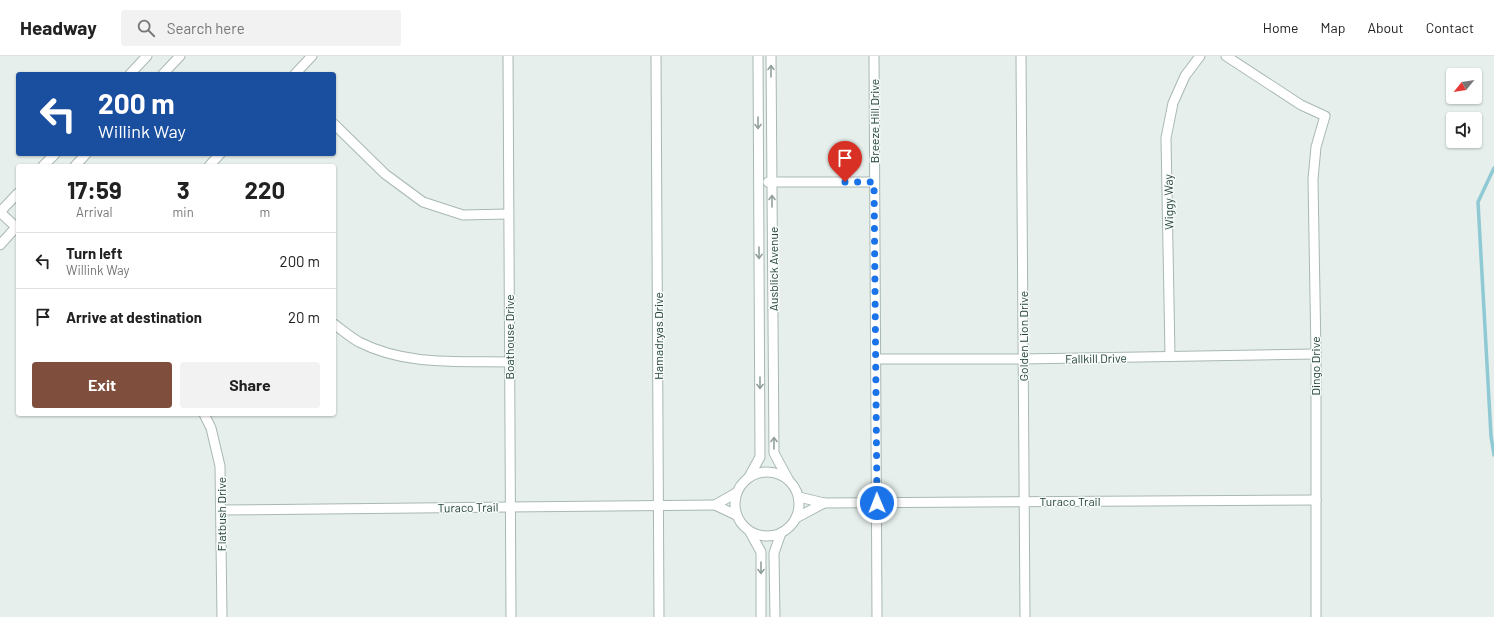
<!DOCTYPE html>
<style>
:root{--surface:#fff;--page:#f2f2f2;--text:#222;--muted:#767676;--line:#e0e0e0;--accent:#804e3d}
body{margin:0;font-family:Barlow,sans-serif;background:var(--page);color:var(--text);height:100vh;display:flex;flex-direction:column;font-size:15px;white-space:nowrap}
*{box-sizing:border-box;margin:0}
p{font-size:13px;color:var(--muted)}
.icon{flex:none;width:22px;height:22px;fill:none;stroke:currentColor;stroke-width:2;stroke-linecap:round;stroke-linejoin:round}
.map{position:relative;flex:1;overflow:hidden}
.sheet{position:absolute;left:16px;top:108px;width:320px;height:252px;display:flex;flex-direction:column;background:var(--surface);border-radius:4px;box-shadow:0 1px 3px #0004}
.sheet>*{flex:none}
.banner{position:absolute;left:16px;top:16px;width:320px;height:84px;border-radius:4px;box-shadow:0 1px 3px #0004;background:#1a4fa0;color:#fff;overflow:hidden}
.needle{width:26px;rotate:240deg}
.tools{position:absolute;left:1446px;top:12px;display:grid;gap:8px}
.tools a{display:grid;place-items:center;width:36px;height:36px;border-radius:4px;background:var(--surface);box-shadow:0 1px 3px #0004;font-size:20px}
.pin{position:absolute;display:grid;place-items:center;width:34px;height:34px;color:#fff;margin:-41px -17px;border-radius:50% 50% 50% 0;rotate:-45deg;box-shadow:0 0 4px #0007}
.pin .icon{rotate:45deg}
.me{position:absolute;width:44px;margin:-22px;rotate:359deg;stroke-linejoin:round;filter:drop-shadow(0 0 3px #0008)}
.turn{display:flex;align-items:center;gap:14px;height:84px;padding:0 16px;font-size:18px}
.turn .icon{width:52px;height:52px;stroke-width:2.5}
.turn b{display:block;font-size:28px;line-height:34px}
.eta{display:flex;justify-content:space-evenly;align-items:center;height:68px;text-align:center}
.eta b{font-size:24px;font-weight:700;line-height:28px}
.cta{display:flex;gap:8px;margin-top:auto;padding:8px 16px}
.cta a{flex:1;height:46px;border-radius:4px;background:var(--accent);color:#fff;font-size:16px;font-weight:700;line-height:46px;text-align:center}
.cta a+a{background:var(--page);color:var(--text)}
ul{padding:0;list-style:none}
li{display:flex;align-items:center;gap:12px;height:56px;padding:0 16px;border-top:1px solid var(--line)}
li div{flex:1}
li b{display:block;font-size:15px}
li em{font-style:normal}
header{display:flex;align-items:center;gap:24px;box-sizing:border-box;height:56px;padding:0 20px;background:var(--surface);border-bottom:1px solid var(--line)}
header strong{font-size:19px}
nav{display:flex;gap:22px;margin-inline-start:auto;font-size:14px}
.search{width:280px;height:36px;background:var(--page);display:flex;align-items:center;gap:10px;box-sizing:border-box;padding:0 14px;border-radius:4px;color:var(--muted);font-size:15px}
.map>svg:first-child{display:block}
.lines{fill:none;stroke-linecap:round;stroke-linejoin:round}
.stream{stroke:#8ec9d4;stroke-width:3.5}
.street-casing{stroke:#a8b8b2;stroke-width:11}
.street{stroke:#fff;stroke-width:9}
.oneway{stroke:#92a09c}
.route{stroke:#1a73e8;stroke-width:7;stroke-dasharray:0 12.6}
.labels{text-anchor:middle;dominant-baseline:central;stroke-width:3;stroke-linejoin:round;paint-order:stroke}
.street-label{font-size:12px;fill:#24423a;stroke:#f7fbf9}
</style>
<header>
<strong>Headway</strong>
<div class="search"><svg class="icon" aria-label="search" viewBox="0 0 24 24"><circle cx="10" cy="10" r="6"/><path d="M15 15l6 6"/></svg>Search here</div>
<nav><a>Home</a><a>Map</a><a>About</a><a>Contact</a></nav>
</header>
<div class="map">
<svg width="1494" height="561" viewBox="0 0 1494 561">
<rect width="100%" height="100%" fill="#e6efeb"/>
<g class="lines">
<!-- stream -->
<path class="stream" d="M1494 112 1478 146 1491 380 1494 399"/>
<!-- street casing -->
<g class="street-casing">
<g id="street">
<path d="M508 0 511 561"/>
<path d="M656 0 659 561"/>
<path d="M771 0 774 397 788 423"/>
<path d="M874 0 877 561"/>
<path d="M1021 0 1025 561"/>
<path d="M1226 0 1301 49 1325 60 1316 91 1313 123 1316 298V561"/>
<path d="M130 18 147 0"/>
<path d="M163 18 180 0"/>
<path d="M295 18 312 0"/>
<path d="M334 68 385 118 423 146 463 159 508 158"/>
<path d="M43 110 55 98"/>
<path d="M75 110 86 98"/>
<path d="M209 110 220 98"/>
<path d="M768 126H874"/>
<path d="M0 156 18 137"/>
<path d="M0 156 18 173"/>
<path d="M0 189 18 169"/>
<path d="M334 268C342 274 350 281 359 286 406 310 458 305 510 306"/>
<path d="M1170 300 1166 82 1173 47 1185 20 1200 0"/>
<path d="M876 303H1023L1316 298"/>
<path d="M204 358 211 372 220 410 222 561"/>
<circle cx="767" cy="448" r="32"/>
<path d="M749 421 760 401 758 0"/>
<path d="M736 437 715 449 736 459"/>
<path d="M824 447 1316 444"/>
<path d="M221 454 715 449"/>
<path d="M796 462 824 447 799 441"/>
<path d="M750 476 761 496V561"/>
<path d="M775 561 774 497 781 477"/>
</g>
</g>
<!-- street -->
<use href="#street" class="street"/>
</g>
<!-- one-way arrows -->
<defs><path id="oneway-shaft" d="M-6 0H5M1.5-3L5.5 0L1.5 3" fill="none" stroke-width="1.6" stroke-linecap="round" stroke-linejoin="round"/></defs>
<g class="oneway">
<use href="#oneway-shaft" transform="translate(771 15) rotate(-90)"/>
<use href="#oneway-shaft" transform="translate(758 67) rotate(90)"/>
<use href="#oneway-shaft" transform="translate(772 145) rotate(-90)"/>
<use href="#oneway-shaft" transform="translate(759 197) rotate(90)"/>
<use href="#oneway-shaft" transform="translate(760 327) rotate(90)"/>
<use href="#oneway-shaft" transform="translate(774 387) rotate(-90)"/>
<use href="#oneway-shaft" transform="translate(761 512) rotate(90)"/>
</g>
<g class="lines">
<!-- route -->
<path class="route" d="M845 126H874L877 447"/>
</g>
<g class="labels">
<!-- street labels -->
<g class="street-label">
<text transform="translate(874 65) rotate(-90)">Breeze Hill Drive</text>
<text transform="translate(1168 146) rotate(-91)">Wiggy Way</text>
<text transform="translate(773 213) rotate(-90)">Ausblick Avenue</text>
<text transform="translate(658 280) rotate(-90)">Hamadryas Drive</text>
<text transform="translate(1023 280) rotate(-90)">Golden Lion Drive</text>
<text transform="translate(509 281) rotate(-90)">Boathouse Drive</text>
<text transform="translate(1096 302) rotate(-1)">Fallkill Drive</text>
<text transform="translate(1315 310) rotate(-90)">Dingo Drive</text>
<text x="1070" y="445">Turaco Trail</text>
<text transform="translate(468 451) rotate(-1)">Turaco Trail</text>
<text transform="translate(221 458) rotate(-90)">Flatbush Drive</text>
</g>
</g>
</svg>
<div class="tools">
<a><svg class="needle" viewBox="-14 -14 28 28"><path d="M0-13l5 13h-10z" fill="#e53935"/><path d="M0 13l5-13h-10z" fill="#767676"/></svg></a>
<a><svg class="icon" aria-label="sound" viewBox="0 0 24 24"><path d="M4 9h4l5-4v14l-5-4H4zM17 9q2 3 0 6"/></svg></a>
</div>
<div class="pin" style="left:845px;top:126px;background:#d93025"><svg class="icon" aria-label="arrive" viewBox="0 0 24 24"><path d="M6 21V4h12l-3 4 3 4H6"/></svg></div>
<svg class="me" style="left:877px;top:447px" viewBox="-20 -20 40 40"><circle r="17" fill="#1a73e8" stroke="#fff" stroke-width="3"/><path d="M0-11L8 9 0 5-8 9z" fill="#fff"/></svg>
<div class="banner">
<div class="turn"><svg class="icon" aria-label="left" viewBox="0 0 24 24"><path d="M17 20v-9H6M10 6l-5 5 5 5"/></svg><div><b>200 m</b>Willink Way</div></div>
</div>
<section class="sheet">
<div class="eta">
<div><b>17:59</b><p>Arrival</p></div>
<div><b>3</b><p>min</p></div>
<div><b>220</b><p>m</p></div>
</div>
<ul>
<li><svg class="icon" aria-label="left" viewBox="0 0 24 24"><path d="M17 20v-9H6M10 6l-5 5 5 5"/></svg><div><b>Turn left</b><p>Willink Way</p></div><em>200 m</em></li>
<li><svg class="icon" aria-label="arrive" viewBox="0 0 24 24"><path d="M6 21V4h12l-3 4 3 4H6"/></svg><div><b>Arrive at destination</b></div><em>20 m</em></li>
</ul>
<div class="cta"><a>Exit</a><a>Share</a></div>
</section>
</div>
